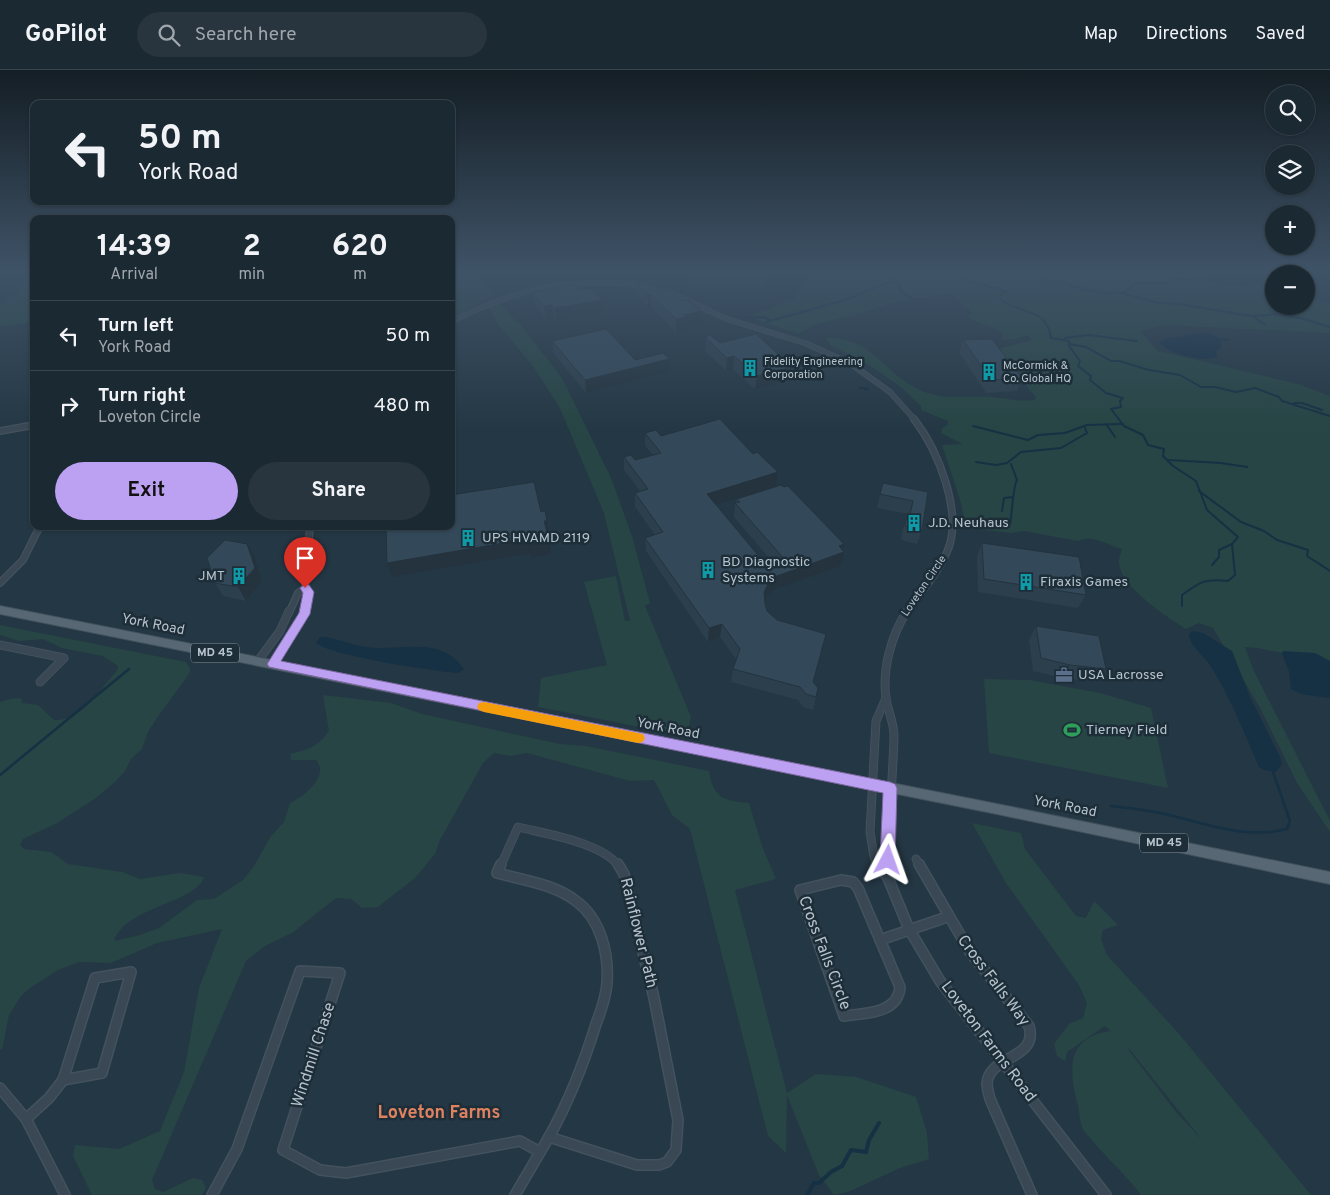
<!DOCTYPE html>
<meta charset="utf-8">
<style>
:root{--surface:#1b2933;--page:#28353f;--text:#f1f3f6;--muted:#a0a6ac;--line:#39454e;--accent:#bca0f2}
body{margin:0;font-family:Overpass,sans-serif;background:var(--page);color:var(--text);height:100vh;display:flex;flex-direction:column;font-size:19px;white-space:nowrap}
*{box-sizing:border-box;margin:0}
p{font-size:16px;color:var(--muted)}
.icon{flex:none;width:28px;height:28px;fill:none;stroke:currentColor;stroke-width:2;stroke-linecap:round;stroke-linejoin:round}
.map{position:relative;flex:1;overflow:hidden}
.drawer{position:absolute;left:30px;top:145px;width:425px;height:315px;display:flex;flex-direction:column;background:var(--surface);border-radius:10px;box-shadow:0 1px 4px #0004,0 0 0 1px var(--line)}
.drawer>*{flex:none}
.top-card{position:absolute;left:30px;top:30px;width:425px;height:105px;border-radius:10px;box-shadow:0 1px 4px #0004,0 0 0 1px var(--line);background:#1b2933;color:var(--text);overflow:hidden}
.controls{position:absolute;left:1265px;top:15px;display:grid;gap:10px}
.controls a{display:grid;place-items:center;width:50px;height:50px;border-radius:50%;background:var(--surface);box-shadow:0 1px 4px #0004,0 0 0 1px var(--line);font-size:25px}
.pin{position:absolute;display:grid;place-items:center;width:42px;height:42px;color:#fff;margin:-51px -21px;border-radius:50% 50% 50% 0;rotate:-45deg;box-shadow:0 0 5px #0007}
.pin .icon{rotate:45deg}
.me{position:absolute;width:55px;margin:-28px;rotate:4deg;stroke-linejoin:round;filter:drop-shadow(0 0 4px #0008)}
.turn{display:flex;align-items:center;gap:18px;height:105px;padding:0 25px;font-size:22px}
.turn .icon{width:65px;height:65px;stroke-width:2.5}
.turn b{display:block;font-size:35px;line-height:42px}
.eta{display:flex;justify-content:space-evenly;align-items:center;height:85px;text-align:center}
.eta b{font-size:30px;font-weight:700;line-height:35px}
.action{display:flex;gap:10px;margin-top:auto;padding:10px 25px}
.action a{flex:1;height:58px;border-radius:30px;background:var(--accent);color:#111;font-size:20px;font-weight:700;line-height:58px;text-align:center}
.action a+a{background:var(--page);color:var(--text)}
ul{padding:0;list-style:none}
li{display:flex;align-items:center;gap:15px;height:70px;padding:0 25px;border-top:1px solid var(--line)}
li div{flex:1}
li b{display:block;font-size:19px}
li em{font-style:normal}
header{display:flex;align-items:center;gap:30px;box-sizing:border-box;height:70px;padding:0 25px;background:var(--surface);border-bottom:1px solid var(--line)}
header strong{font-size:24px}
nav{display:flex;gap:28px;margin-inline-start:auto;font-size:18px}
.search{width:350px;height:45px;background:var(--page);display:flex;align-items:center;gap:12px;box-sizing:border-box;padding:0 18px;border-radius:28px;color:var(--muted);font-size:19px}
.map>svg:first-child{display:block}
.green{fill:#274544;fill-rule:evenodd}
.water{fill:#163044}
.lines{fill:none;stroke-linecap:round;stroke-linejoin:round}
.stream-far2{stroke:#163044;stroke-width:2}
.stream-far1{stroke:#163044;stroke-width:2.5}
.stream{stroke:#163044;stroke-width:4}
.minor-far3-casing{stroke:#43525d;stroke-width:6}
.minor-far2-casing{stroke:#43525d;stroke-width:8}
.minor-far1-casing{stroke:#43525d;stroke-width:9}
.minor-casing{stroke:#43525d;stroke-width:12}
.primary-casing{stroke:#43525d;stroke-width:2}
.minor-far3{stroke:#394854;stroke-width:4.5}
.minor-far2{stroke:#394854;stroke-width:5.5}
.minor-far1{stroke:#394854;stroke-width:7}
.minor{stroke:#394854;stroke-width:9}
.primary{fill:#576874;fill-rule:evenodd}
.wall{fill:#2c3f4d}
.shaded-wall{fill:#24333e}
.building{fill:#334959;stroke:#24333e}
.route{fill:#bca0f2;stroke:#7a689d}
.slow{fill:#f59e0b}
.labels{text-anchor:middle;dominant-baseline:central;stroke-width:5;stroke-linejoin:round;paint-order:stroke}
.far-poi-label{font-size:11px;fill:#b6c3cd;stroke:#1e2e39;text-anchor:start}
.far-street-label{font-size:11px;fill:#b6c3cd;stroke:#1e2e39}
.shield{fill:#1e2e39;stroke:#8896a1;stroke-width:1}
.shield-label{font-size:12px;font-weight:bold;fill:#b6c3cd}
.poi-label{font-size:14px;fill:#b6c3cd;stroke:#1e2e39;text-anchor:start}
.street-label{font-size:14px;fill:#b6c3cd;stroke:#1e2e39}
.near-street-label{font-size:16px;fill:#b6c3cd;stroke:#1e2e39}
.near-neighbourhood-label{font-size:18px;font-weight:bold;fill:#df8260;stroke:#1e2e39}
</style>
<header>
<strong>GoPilot</strong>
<div class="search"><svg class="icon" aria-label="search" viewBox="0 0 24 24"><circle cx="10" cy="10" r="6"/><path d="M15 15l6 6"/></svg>Search here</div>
<nav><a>Map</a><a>Directions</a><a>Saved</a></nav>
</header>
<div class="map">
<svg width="1330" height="1125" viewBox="0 0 1330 1125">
<rect width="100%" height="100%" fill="#243744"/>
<!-- green -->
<g class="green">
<path d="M811 202 1209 203 1210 205 1203 206 1209 208 1221 216 1250 217C1258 210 1264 212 1274 215V236H1306V227L1330 234V263L1165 255 1140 261 1158 281 1298 314 1330 326V592L1257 578 1245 577 1253 599 1330 751V762L1297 713 1260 638 1213 558 1199 553 1186 559C1167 547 1122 518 1119 494 1118 490 1121 483 1122 479 1108 475 1092 464 1078 471L1024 461 1012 463 976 459 973 454 967 452 971 451 964 450 961 433 942 375 962 374 941 363 942 358 948 355V351L921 340V336L901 317 869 295 831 276 826 268C870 266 881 299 914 317 938 331 963 326 990 327 1006 328 1019 332 1035 330L1036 327 1027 317 1025 307 1008 293 1000 278 1029 271 1031 269 1028 265 1015 269 1002 270 1003 265C994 254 980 256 968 247L971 243 969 239 950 223 890 233 862 243 813 255 799 264 751 248 756 243 770 240 783 232 794 229 805 213 812 207Z"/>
<path d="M0 203H34V252L0 257V234C12 227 26 218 27 203L0 205Z"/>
<path d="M451 203H478L482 213 496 224 451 248Z"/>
<path d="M499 233C507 239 511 249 520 254L562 308 611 408 632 466 650 533 645 536 691 647 686 666 538 637 541 608 607 595 584 512 616 506 625 551H630L604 443 559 336 532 295 497 253 489 237Z"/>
<path d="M0 555 186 592 190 599 189 604 159 645 148 662 142 679 131 689 125 701 115 712 96 728 57 753 23 769 20 775 24 779 51 782 68 794 122 802 140 809 180 803 204 807C196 833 125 837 114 871L140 865 159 858 197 830 214 829 243 810 254 796 271 766 284 752 290 733C304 727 330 706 316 690H291L290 684C307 680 318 677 329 661L323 625 391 633 422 644 560 674 586 676 709 701C713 728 724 731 749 733L762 776 776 809 735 820 787 1023 816 1004 856 1007 916 1027 927 1063 929 1089 900 1098 848 1122 834 1125 819 1105 787 1025 786 1083 768 1066 690 759 672 745 654 710 630 711 527 683 511 686 494 683 483 693 440 770 435 784 415 808 378 837 362 838 351 829 336 828 292 863 265 876 246 891 152 1110 155 1119 163 1122 193 1108 202 1110 206 1118 202 1125H92L73 1086 75 1075 119 1079 160 1061 184 1002 199 918 222 859 157 873 111 893 79 892 58 900 30 918 21 926 9 945 2 980 0 979V632L10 629 21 628 22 633 38 635 54 650C83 651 99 619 117 601L118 596 103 586 62 578 43 569 19 571 0 565Z"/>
<path d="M984 609 1030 610 1100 623 1151 638 1168 718 989 683Z"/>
<path d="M972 753 1021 763 1025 779 1076 846 1086 848 1094 831 1118 855 1103 860 1101 869 1107 885 1180 965 1311 1125H1141C1124 1102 1102 1084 1085 1062 1080 1056 1080 1044 1078 1036 1069 1001 1065 967 1111 961L1105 956 1067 982 1065 991 1057 986 1054 974 1069 954 1083 948 1087 933 1079 915 1006 813ZM1127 978 1130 980 1203 1071 1176 1042Z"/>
</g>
<!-- water -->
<g class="water">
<path d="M1202 263 1212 264 1221 270 1220 279 1216 281 1218 287C1202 292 1173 286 1160 274L1161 270Z"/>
<path d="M1193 561 1203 563 1232 581 1250 627 1280 687 1282 694 1276 702 1264 700 1259 697C1244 662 1230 627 1210 595 1204 586 1189 575 1189 564Z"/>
<path d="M320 567C335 567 350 575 366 577 400 582 440 564 464 599L458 603C433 601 332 586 316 573Z"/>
<path d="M1283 581 1315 583 1330 591V628L1301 624 1291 619 1289 601 1282 584Z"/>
</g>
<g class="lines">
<!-- stream-far2 -->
<g class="stream-far2">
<path d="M888 202 890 211"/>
<path d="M959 202 965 206 963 210 1007 221 999 226 1003 231C1024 244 1047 239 1051 268L1069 271V276L1080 291 1078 296 1091 306 1090 310 1106 323 1123 328 1120 331 1121 337 1111 339 1124 356 1143 365 1148 375 1164 379 1163 386 1173 396 1196 411 1207 440 1238 467 1232 474 1219 480V487L1212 495"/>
<path d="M1031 202 1046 212 1059 211 1080 219 1110 224 1114 222 1121 223 1158 233 1179 234 1251 246 1277 244 1304 249 1330 257"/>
<path d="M1237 203H1251"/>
<path d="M585 207 609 204 605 202"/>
<path d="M634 208 637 202"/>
<path d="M620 219 624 217"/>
<path d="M1123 223 1136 213H1163L1176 209 1217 211"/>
<path d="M1253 247 1265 254"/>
<path d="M747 248 765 247 770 251"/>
<path d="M766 252 845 230 884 214 893 212 899 214 900 221 913 229"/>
<path d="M1065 268 1088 265 1137 271"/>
<path d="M1220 269 1229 270"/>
<path d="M1069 274 1086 277 1111 291H1119L1149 300 1180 305 1201 317H1215L1236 322 1255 318 1279 327 1282 331 1330 346"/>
<path d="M860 318 868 319"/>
<path d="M1294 333H1302L1322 340"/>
<path d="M1106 354 1115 367"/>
<path d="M973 356 1028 370 1038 365 1065 363 1087 355 1123 354"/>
<path d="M1169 390 1221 393 1247 397"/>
<path d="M976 392 996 395 1007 393 1021 382 1061 378 1087 363 1085 358"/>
<path d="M1199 421 1241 452 1264 461 1277 470 1308 480 1307 486 1330 501"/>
<path d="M1002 441 1004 428 1013 427"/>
<path d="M1010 454C1012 444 1013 416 1017 410L1011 394"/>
<path d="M1182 536V525C1200 512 1205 508 1228 511L1235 505 1232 474"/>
</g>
<!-- stream-far1 -->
<g class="stream-far1">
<path d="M0 705 129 599"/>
<path d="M1111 736C1129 738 1147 740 1165 744 1205 753 1245 770 1287 759L1290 751 1273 702"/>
</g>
<!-- stream -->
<path class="stream" d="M807 1125 814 1113H819L831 1102 842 1096 851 1080 866 1082 869 1070 879 1053"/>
<!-- minor-far3 casing -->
<g class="minor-far3-casing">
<g id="minor-far3">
<path d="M664 220 727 249 805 273 851 294 890 322 915 350"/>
<path d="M451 252C514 219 571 207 642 215"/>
</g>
</g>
<!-- minor-far2 casing -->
<g class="minor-far2-casing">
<g id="minor-far2">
<path d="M0 361 34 355"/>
<path d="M0 513 23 490 40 456"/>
<path d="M305 518 310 456"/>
<path d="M289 543 298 523 305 518 309 522 303 543"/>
<path d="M906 543C920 523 937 505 947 482 964 444 938 380 914 349"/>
</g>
</g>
<!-- minor-far1 casing -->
<g class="minor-far1-casing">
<g id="minor-far1">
<path d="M0 575 64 588 40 612"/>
<path d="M258 591 280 561 289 541"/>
<path d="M273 594 300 552 304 541"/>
<path d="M916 789 919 795"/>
<path d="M501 795 518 757C546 764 600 772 618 795"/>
<path d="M879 795 874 787 870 762 876 651 886 628"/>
<path d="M888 795C888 752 893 709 894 666 894 653 888 641 886 629 882 599 891 566 907 541"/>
</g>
</g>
<!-- minor casing -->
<g class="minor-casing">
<g id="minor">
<path d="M501 794 497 803C523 810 554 814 576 831 601 849 609 884 607 913 606 927 601 941 596 954 584 993 569 1031 549 1067"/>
<path d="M878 794 888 808 909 859 940 911 1106 1125"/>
<path d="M888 794V808"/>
<path d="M919 794 970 882 1029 956C1039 990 988 985 987 1014 987 1019 989 1024 990 1029L1032 1125"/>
<path d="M841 810 853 812 858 818 900 917C898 944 865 943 844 946L800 820Z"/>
<path d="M880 870 947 847"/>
<path d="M131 902 102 1003 63 1010 95 908Z"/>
<path d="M0 1018 26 1049 65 1125"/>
<path d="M26 1049 49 1028 63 1010"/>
<path d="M549 1067 637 1095H659L667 1092 676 1080 678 1050 654 928 624 804 618 794"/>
<path d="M212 1125 237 1079 300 901 340 903 283 1080 320 1100 346 1103 520 1071 540 1082"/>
<path d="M515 1125 549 1067"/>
</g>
</g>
<!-- primary casing -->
<g class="primary-casing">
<path id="primary" d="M0 536 997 734 1330 802V814L997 744 0 544Z"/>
</g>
<!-- minor-far3 -->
<use href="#minor-far3" class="minor-far3"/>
<!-- minor-far2 -->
<use href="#minor-far2" class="minor-far2"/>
<!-- minor-far1 -->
<use href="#minor-far1" class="minor-far1"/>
<!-- minor -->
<use href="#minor" class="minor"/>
<!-- primary -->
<use href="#primary" class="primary"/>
</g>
<!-- wall -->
<g class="wall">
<path d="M767 202 764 220 690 215V203Z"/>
<path d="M635 210 701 241 700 254 686 257V260L676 262 651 237H648L635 222Z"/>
<path d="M580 220 603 230 604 242 556 251 553 247 546 249 534 235 532 223Z"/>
<path d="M706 268 720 273 779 285 795 296 793 309 755 319 733 299 726 301 705 281Z"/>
<path d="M963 270 1022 308 1017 321 986 323 959 282Z"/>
<path d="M552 271 635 290 669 302 586 323 554 284Z"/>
<path d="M645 363 753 384 778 402 776 416 716 435 768 497 775 495 734 447 735 433H736L737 429 843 481 841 496 775 519 768 525 764 531 765 534 767 541 777 550 826 564 813 612 818 618 813 640 803 637 798 630 731 612 733 599 736 589 720 567 708 572 646 481 645 468 655 465 635 437V423L640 421 624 400V387L635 390 653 385 645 376Z"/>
<path d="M883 413 928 422 922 460 917 474 901 470 902 462 906 449H908L909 444 877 438Z"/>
<path d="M169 456H216L213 461Z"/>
<path d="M982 473 1086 525 1078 538 978 522 977 486Z"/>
<path d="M255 487 262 511 246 531 223 526 215 513Z"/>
<path d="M1036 556 1106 599 1097 612 1062 608 1033 601 1029 570Z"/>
</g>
<!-- shaded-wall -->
<g class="shaded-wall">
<rect x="648" y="225" width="3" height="12"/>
<path d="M603 230 604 242 556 251 555 238Z"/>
<path d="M552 235 553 247 546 249 544 236Z"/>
<path d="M701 241 700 254 686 257V260L676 262V249L684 245Z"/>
<path d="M734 286 733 299 726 301 727 288Z"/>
<path d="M669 289V302L586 323 585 310Z"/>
<path d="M795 296 793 309 755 319 757 306Z"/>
<path d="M778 402 776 416 706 438 707 424Z"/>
<path d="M544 451H547L549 464 546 465Z"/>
<path d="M210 456H216L213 461Z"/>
<path d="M527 469 530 483 392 507 387 493Z"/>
<path d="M549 470 551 484 531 487 528 474Z"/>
<path d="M247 474 255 487 262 511 246 531 238 517Z"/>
<path d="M844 474 842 482H844L841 496 775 519 768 525 762 535 764 522 769 512 777 506Z"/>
<path d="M722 554 720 567 708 572 709 558Z"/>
</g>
<!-- building -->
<g class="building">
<path d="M690 202H766V208L690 203Z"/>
<path d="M635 210 669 220 681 231 688 230 701 241 684 245 686 247 676 249 651 225H648Z"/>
<path d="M574 214 580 220 590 218 603 230 555 238 552 235 544 236 532 223Z"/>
<path d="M606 259 635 290 663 283 669 289 585 310 552 271Z"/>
<path d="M709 264 720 273 756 264 779 285H781L795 296 757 306 734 286 727 288 706 268Z"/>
<path d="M992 269 1022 308 991 310 963 270Z"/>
<path d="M720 349 753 384 757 382 778 402 707 424 768 497 786 491 735 433 740 432 737 429 781 415 784 417 788 416 844 474 839 476 844 482 777 506 769 512 764 522 765 534 767 541 777 550 826 564 813 612 818 618 816 627 806 624 800 617 733 599 740 579 722 554 709 558 645 468 663 462 635 423 648 419 624 387 631 385 635 390 661 383 645 363 656 360 661 366Z"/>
<path d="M534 412 541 442 545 441 547 451H544L549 470 528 474 527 469 387 493 386 456H451V425Z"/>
<path d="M883 413 928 422 922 460 905 456 906 449H909L913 431 880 424Z"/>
<path d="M225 470 247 474 255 498 238 517 215 513 207 488Z"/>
<path d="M982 473 1079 487 1086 525 984 509Z"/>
<path d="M1036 556 1099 566 1106 599 1070 595 1041 588Z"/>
</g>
<!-- sky -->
<linearGradient id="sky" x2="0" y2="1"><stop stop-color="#141e25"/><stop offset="0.56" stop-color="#3f5367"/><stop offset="1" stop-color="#3f5367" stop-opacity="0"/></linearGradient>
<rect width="1330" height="360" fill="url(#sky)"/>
<!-- route -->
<path class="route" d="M305 514 309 515 314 522 310 544 281 591 890 712 895 714 897 718 895 790 893 795 888 797 883 795 880 790 883 723 269 597 267 594 269 591 299 543 303 523 300 518Z"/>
<!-- slow -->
<path class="slow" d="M484 632 638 663 643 664 645 668 643 672 638 673 484 642 479 640 477 637 479 633Z"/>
<!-- icons -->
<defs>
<g id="building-bare" transform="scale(1.35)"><path d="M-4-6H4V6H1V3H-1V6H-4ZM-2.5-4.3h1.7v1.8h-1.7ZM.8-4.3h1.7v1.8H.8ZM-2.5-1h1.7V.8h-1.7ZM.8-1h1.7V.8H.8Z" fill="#0f9aa8" stroke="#1e2e39" stroke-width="2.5" paint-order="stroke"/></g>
<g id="office-bare" transform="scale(1.35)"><path d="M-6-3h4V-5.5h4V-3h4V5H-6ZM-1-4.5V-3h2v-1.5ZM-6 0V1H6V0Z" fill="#5c6f8a" stroke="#1e2e39" stroke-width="2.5" paint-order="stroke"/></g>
<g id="stadium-bare" transform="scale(1.35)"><path d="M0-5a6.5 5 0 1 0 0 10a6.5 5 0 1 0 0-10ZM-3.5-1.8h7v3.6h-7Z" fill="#2e9e5b" stroke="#1e2e39" stroke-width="2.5" paint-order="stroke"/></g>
</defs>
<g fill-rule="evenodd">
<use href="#building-bare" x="750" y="298"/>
<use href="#building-bare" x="989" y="302"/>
<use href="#building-bare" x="914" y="453"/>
<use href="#building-bare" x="468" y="468"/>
<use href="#building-bare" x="708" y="500"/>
<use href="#building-bare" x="239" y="506"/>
<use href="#building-bare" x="1026" y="512"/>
<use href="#office-bare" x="1064" y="605"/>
<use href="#stadium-bare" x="1072" y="660"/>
</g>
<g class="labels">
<!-- far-poi labels -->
<g class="far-poi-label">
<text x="764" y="292">Fidelity Engineering<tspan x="764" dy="13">Corporation</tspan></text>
<text x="1003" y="296">McCormick &amp;<tspan x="1003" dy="13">Co. Global HQ</tspan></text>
</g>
<!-- far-street labels -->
<g class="far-street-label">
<text transform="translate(924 516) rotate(-56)">Loveton Circle</text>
</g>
<!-- shield labels -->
<g class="shield">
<rect x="191" y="573.5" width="48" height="19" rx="4"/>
<rect x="1140" y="763.5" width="48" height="19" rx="4"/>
</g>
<g class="shield-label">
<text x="215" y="583">MD 45</text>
<text x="1164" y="773">MD 45</text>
</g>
<!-- poi labels -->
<g class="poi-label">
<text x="928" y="453">J.D. Neuhaus</text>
<text x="482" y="468">UPS HVAMD 2119</text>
<text x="722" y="492">BD Diagnostic<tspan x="722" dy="16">Systems</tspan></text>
<text x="225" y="506" text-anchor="end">JMT</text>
<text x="1040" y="512">Firaxis Games</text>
<text x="1078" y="605">USA Lacrosse</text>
<text x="1086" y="660">Tierney Field</text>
</g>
<!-- street labels -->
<g class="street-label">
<text transform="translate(153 555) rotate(11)">York Road</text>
<text transform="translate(668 659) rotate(11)">York Road</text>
<text transform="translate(1065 737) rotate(11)">York Road</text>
</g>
<!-- near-street labels -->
<g class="near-street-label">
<text transform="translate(638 863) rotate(76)">Rainflower Path</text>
<text transform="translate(824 883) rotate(69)">Cross Falls Circle</text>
<text transform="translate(993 911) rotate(53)">Cross Falls Way</text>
<text transform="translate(988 972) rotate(53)">Loveton Farms Road</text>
<text transform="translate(314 985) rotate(-72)">Windmill Chase</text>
</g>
<!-- near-neighbourhood labels -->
<g class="near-neighbourhood-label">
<text x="439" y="1043">Loveton Farms</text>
</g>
</g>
</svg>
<div class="controls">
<a><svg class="icon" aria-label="search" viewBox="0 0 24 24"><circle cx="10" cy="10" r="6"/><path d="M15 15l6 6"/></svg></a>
<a><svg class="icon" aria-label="layers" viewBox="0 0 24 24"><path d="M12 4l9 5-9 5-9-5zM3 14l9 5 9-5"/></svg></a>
<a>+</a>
<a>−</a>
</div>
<div class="pin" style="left:305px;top:518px;background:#d93025"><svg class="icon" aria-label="arrive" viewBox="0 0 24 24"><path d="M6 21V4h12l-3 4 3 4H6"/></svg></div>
<svg class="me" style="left:888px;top:790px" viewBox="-20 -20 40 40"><path d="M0-17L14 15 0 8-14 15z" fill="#bca0f2" stroke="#fff" stroke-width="4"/></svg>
<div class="top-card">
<div class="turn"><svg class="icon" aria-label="left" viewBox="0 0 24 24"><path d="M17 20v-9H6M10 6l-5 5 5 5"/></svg><div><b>50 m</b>York Road</div></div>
</div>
<section class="drawer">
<div class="eta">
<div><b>14:39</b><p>Arrival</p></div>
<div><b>2</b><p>min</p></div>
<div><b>620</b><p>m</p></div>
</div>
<ul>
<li><svg class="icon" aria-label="left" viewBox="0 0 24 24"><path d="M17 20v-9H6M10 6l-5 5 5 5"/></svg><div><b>Turn left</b><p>York Road</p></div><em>50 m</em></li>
<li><svg class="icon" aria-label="right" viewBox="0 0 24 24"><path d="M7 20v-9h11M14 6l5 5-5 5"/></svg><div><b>Turn right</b><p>Loveton Circle</p></div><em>480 m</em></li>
</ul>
<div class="action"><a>Exit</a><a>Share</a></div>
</section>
</div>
